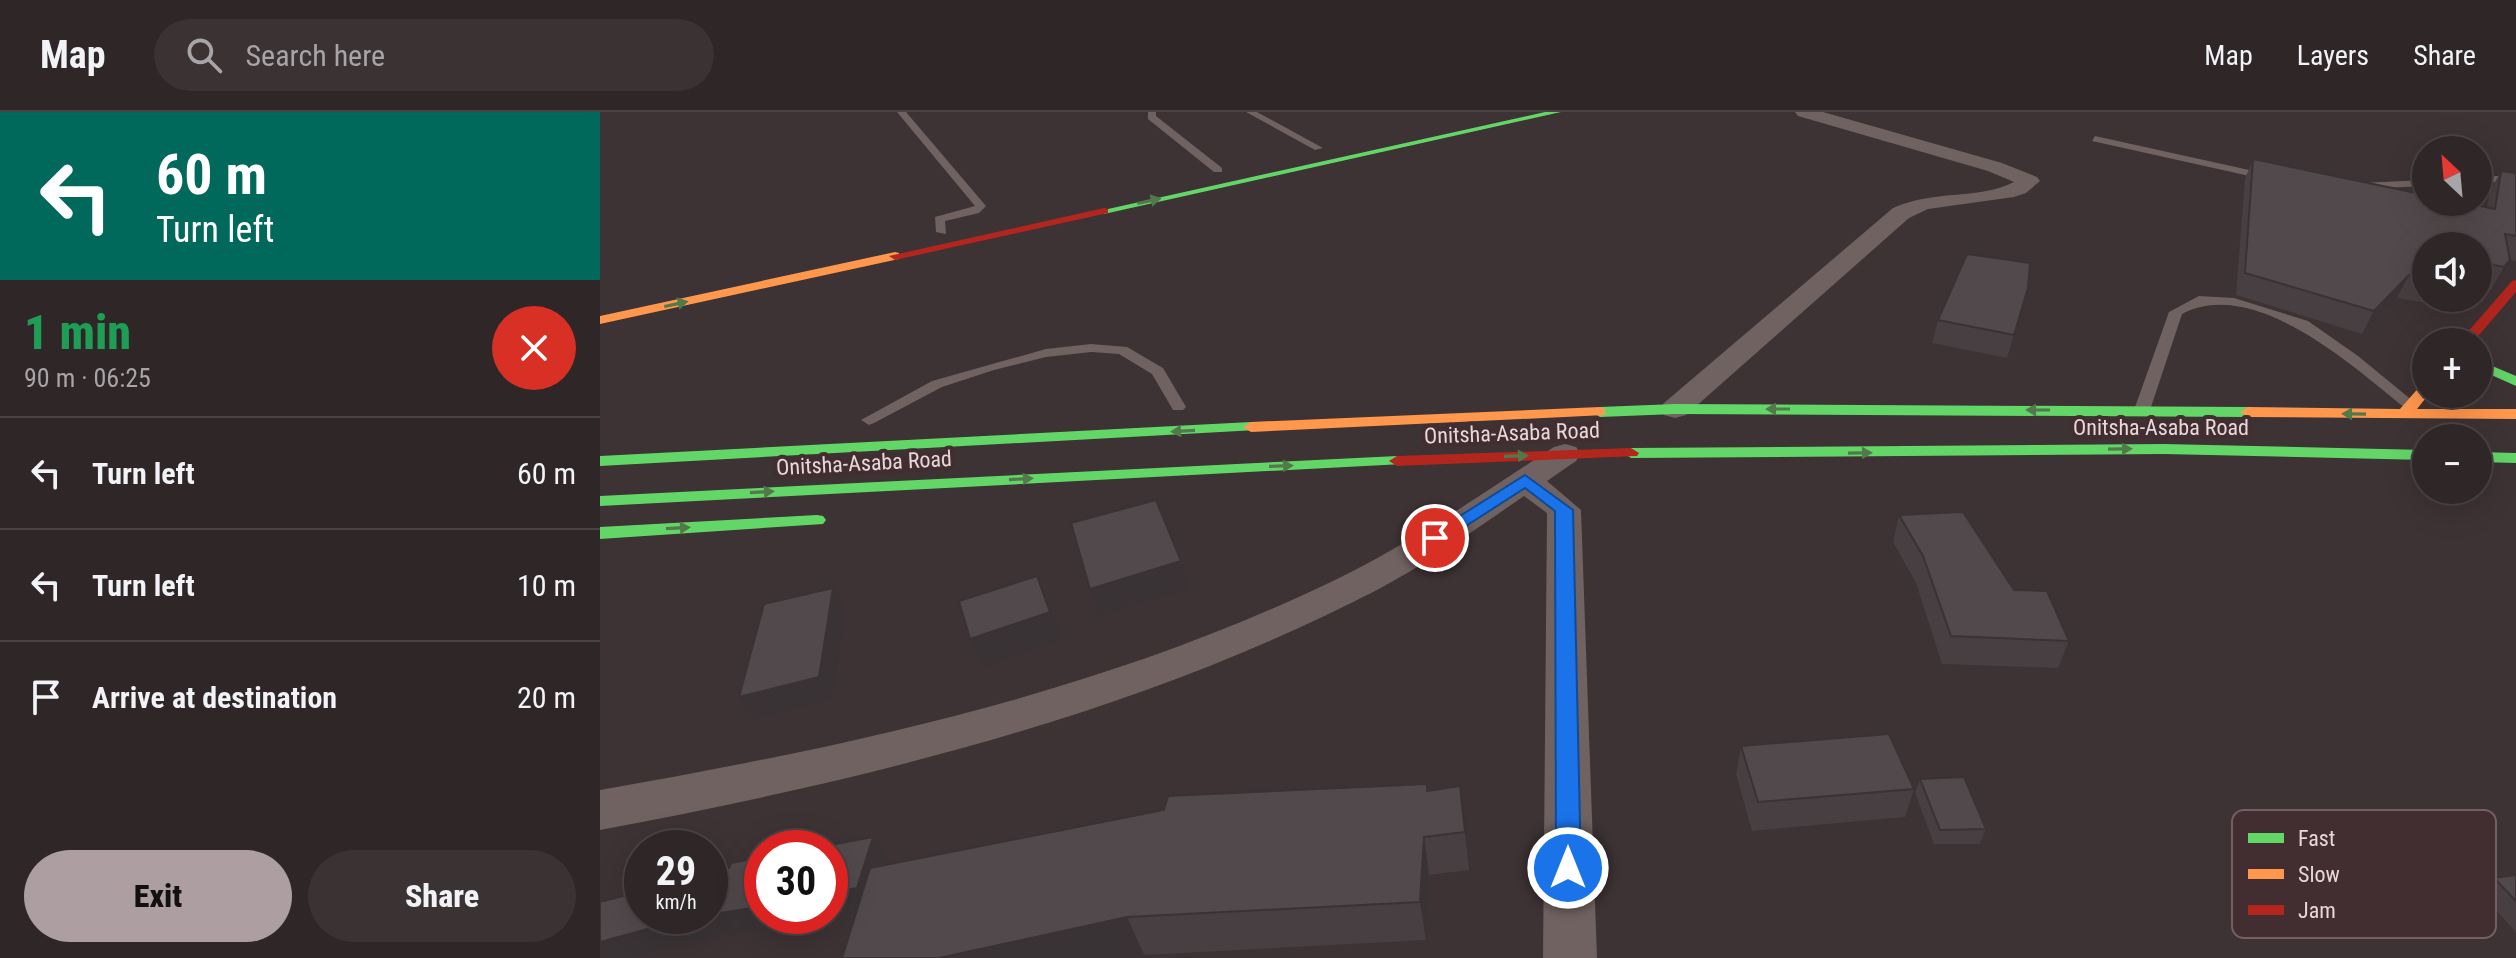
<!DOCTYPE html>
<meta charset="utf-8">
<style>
:root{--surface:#2e2627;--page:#3a3233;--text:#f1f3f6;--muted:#a7a5a7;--line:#494344;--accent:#ac9ea1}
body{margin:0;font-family:"Roboto Condensed",sans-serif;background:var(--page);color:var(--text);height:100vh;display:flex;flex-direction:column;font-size:30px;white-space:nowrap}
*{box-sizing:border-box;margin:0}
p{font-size:26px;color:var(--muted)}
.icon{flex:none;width:44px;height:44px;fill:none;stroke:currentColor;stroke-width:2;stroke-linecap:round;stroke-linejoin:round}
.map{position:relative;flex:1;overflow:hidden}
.sheet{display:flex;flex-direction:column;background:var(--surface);width:600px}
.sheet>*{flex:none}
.guide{background:#00695c;color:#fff;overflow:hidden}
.needle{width:52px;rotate:334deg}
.controls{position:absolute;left:1812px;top:24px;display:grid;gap:16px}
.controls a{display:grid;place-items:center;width:80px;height:80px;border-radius:50%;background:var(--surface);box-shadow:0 8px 32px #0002,0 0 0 2px var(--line);font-size:40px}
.speed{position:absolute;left:24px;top:718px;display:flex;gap:16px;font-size:40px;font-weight:700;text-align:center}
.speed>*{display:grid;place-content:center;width:104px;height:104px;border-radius:50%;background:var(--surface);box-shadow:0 8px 32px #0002,0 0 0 2px var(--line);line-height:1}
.speed small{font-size:20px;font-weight:400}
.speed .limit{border:12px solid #d22;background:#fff;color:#111}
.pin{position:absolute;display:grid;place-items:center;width:68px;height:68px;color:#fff;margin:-34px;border:4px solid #fff;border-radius:50%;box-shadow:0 2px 8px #0007}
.me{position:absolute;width:88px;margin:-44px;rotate:0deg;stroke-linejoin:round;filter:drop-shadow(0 0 6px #0008)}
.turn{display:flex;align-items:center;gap:28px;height:168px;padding:0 24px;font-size:36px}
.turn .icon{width:104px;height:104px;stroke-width:2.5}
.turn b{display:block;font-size:56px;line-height:68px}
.round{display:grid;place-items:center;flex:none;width:84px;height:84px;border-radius:42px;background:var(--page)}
.summary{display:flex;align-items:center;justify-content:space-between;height:136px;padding:0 24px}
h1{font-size:48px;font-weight:800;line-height:60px;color:#1e9e55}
.action{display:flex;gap:16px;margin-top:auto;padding:16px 24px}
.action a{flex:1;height:92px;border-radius:48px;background:var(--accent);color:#111;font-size:32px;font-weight:800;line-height:92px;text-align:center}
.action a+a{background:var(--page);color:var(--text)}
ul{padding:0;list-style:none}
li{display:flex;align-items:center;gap:24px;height:112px;padding:0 24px;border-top:2px solid var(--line)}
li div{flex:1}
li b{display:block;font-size:30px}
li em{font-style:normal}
header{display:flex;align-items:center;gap:48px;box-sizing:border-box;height:112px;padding:0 40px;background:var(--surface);border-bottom:2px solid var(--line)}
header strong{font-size:38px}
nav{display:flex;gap:44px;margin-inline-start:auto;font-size:28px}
.search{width:560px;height:72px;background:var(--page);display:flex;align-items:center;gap:20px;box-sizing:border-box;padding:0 28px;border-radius:44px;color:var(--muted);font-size:30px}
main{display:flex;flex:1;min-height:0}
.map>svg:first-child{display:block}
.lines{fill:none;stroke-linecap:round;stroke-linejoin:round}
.lane{fill:#6f6260;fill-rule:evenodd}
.street{fill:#6f6260;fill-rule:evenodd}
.fast{fill:#63d668;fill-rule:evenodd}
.slow{fill:#ff974d;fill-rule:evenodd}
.jam{fill:#b3261e;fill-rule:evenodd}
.wall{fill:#473f41}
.shaded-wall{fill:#393335}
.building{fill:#52494c;stroke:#393335;stroke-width:2}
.oneway{fill:#51794a}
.route{fill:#1a73e8;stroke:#114b97;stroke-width:2}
.labels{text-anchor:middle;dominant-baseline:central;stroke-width:8;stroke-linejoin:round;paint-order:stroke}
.street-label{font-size:22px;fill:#e7d8db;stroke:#422d31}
.key{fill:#422d31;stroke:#746064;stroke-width:2}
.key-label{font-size:22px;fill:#e7d8db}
</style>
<header>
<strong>Map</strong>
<div class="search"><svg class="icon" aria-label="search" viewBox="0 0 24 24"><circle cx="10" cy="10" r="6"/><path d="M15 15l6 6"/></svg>Search here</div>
<nav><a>Map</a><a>Layers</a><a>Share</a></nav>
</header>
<main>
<section class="sheet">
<div class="guide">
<div class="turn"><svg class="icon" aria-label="left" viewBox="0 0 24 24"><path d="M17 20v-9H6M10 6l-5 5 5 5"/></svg><div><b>60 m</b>Turn left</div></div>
</div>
<div class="summary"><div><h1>1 min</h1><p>90 m · 06:25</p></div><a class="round" style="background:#d93025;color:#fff"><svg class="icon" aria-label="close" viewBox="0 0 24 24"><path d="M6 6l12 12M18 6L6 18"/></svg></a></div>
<ul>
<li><svg class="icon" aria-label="left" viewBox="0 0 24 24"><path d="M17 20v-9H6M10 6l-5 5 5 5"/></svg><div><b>Turn left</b></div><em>60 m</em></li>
<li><svg class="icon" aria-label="left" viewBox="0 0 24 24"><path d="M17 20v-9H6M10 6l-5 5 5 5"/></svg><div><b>Turn left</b></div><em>10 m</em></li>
<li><svg class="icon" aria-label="arrive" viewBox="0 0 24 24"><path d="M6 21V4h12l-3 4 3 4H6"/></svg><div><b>Arrive at destination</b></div><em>20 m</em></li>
</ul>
<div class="action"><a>Exit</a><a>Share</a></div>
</section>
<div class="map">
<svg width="1916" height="846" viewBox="0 0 1916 846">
<rect width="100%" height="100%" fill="#3d3234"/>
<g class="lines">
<!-- lane -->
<g class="lane">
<path d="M297 0H306L386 94 379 101 345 109 346 122 336 120 335 105 375 94Z"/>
<path d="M548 0H556V4L622 56V60H614L548 7Z"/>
<path d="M646 0H657L723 36 715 38Z"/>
<path d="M1495 24 1672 63 1677 66 1672 69 1492 29Z"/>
<path d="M1916 63V69L1878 71V65Z"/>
<path d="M1826 68V74L1760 77 1755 74 1760 71Z"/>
<path d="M1599 184 1634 186 1708 209 1758 244 1819 294 1811 299 1806 297C1753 254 1654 164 1582 202L1550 298 1547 301H1537L1534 298 1569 200Z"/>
<path d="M491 232 527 235 563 256 586 295 583 298H573L552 262 519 242 491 240 446 245 394 258 342 275 274 311 269 313 261 308 332 269 446 237Z"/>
</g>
<!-- street -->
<g class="street">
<path d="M1195 0H1223L1402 51 1437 65 1440 69 1426 81 1414 85 1328 97 1309 106 1086 303 1075 306 1064 303 1060 297 1064 291 1293 96C1336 77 1379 88 1414 70L1388 59 1198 4Z"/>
<path d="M965 332 976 335 981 342 976 349 947 369 981 398 997 846H943L947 401 924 384C876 417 828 451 777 478 535 603 266 668 0 718V678C257 633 518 577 753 459 823 423 888 378 954 335Z"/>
</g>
<!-- fast -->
<g class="fast">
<path d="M945 0H961L504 102 499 99Z"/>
<path d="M1878 248 1916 264V274L1878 257Z"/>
<path d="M1075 292 1648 295 1656 300 1648 305 1075 302 1000 305 992 300 1000 295Z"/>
<path d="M651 310 659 315 657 318 0 354V344Z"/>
<path d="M1564 332 1826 338V348L1564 342 1031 346 1023 341 1031 336Z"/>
<path d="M1878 340 1916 341V351L1878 350Z"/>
<path d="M797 344 803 346 805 349 803 352 0 394V384Z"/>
<path d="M217 403 223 404 226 408 223 412 0 427V415Z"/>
</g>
<!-- slow -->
<g class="slow">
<path d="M295 140 299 141V147L0 212V204Z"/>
<path d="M1826 272V282H1829L1817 297H1916V307L1648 305 1640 300 1648 295 1800 297 1821 273Z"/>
<path d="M1000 295 1005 297V303L651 320 643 315 651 310Z"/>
</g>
<!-- jam -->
<g class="jam">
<path d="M504 96 508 97V101L295 148 289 144Z"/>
<path d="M1916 168V180L1873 230H1859L1912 169Z"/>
<path d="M1031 336 1039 341 1037 344 797 354 789 349 797 344Z"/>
</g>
</g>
<!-- wall -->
<g class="wall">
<path d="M1653 47 1887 95 1890 79 1901 59 1916 61V149L1910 148 1897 171 1891 178 1878 175V134H1826V186H1829L1826 191 1797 186 1762 222 1636 183 1645 67Z"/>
<path d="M1428 176 1407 246 1332 231 1338 208Z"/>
<path d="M1299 403 1414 478 1469 529 1458 556 1342 552 1316 471 1293 430Z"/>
<path d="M1141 634 1314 677 1305 705 1152 719 1136 662Z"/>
<path d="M1320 667 1386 717 1380 732H1334L1315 681Z"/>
<path d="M828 679 865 720 869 758 829 763 826 828 544 843 257 799 92 830 34 846H0L287 746 284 753Z"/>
<path d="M1916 763V820L1880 781 1894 766Z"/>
</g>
<!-- shaded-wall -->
<g class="shaded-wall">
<path d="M1910 148 1897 171 1891 178 1904 155Z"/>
<path d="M1809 163 1797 186 1762 222 1774 199Z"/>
<path d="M581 449 589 476 499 504 490 477Z"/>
<path d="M437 464 461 527 383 555 370 527Z"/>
<path d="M233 476 245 497 232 587 154 607 139 585Z"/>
<path d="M273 725 287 746 271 797 92 830 34 846H0V830L73 810 162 794V804H230V781Z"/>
<path d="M824 725 829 763 826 828 820 790Z"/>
<path d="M527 805 544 843 529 846H339Z"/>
</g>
<!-- building -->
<g class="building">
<path d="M1653 47 1826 83V90H1862L1895 97 1901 59 1916 61V124L1905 122 1910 148 1904 155 1878 150V134H1826V166L1809 163 1774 199 1645 161Z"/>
<path d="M1367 142 1430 151 1428 176 1414 223 1338 208Z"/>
<path d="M556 388 581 449 490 477 471 411Z"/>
<path d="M1363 400 1414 478 1447 479 1469 529 1351 524 1323 444 1299 403Z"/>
<path d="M437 464 450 500 370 527 359 489Z"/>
<path d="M233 476 219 565 139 585 164 492Z"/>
<path d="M1289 622 1314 677 1158 690 1141 634Z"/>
<path d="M1364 665 1386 717 1340 718 1320 667Z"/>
<path d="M827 672V679L860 674 865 720 824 725 820 790 527 805 339 846H242L270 756 564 698 568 684Z"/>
<path d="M273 725 257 776 230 781V736H214Z"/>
<path d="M162 745V794L110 803V761L129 756 131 751Z"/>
<path d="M1916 763V789L1894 766Z"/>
<path d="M42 779V804H105L73 810 0 830V790Z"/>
</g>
<!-- one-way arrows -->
<defs><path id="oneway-solid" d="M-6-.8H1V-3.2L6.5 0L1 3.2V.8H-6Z" transform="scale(2)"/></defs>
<g class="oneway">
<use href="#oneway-solid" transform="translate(549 89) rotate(-12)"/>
<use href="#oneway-solid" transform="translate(76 192) rotate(-12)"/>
<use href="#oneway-solid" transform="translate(1178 297) rotate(-180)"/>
<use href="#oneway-solid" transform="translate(1438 298) rotate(-180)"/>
<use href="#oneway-solid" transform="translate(1754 302) rotate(-179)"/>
<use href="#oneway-solid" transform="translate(583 319) rotate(177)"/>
<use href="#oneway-solid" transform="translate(1520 337) rotate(-1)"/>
<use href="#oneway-solid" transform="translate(1260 341) rotate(-1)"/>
<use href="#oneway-solid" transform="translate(916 344) rotate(-2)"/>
<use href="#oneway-solid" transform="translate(681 354) rotate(-2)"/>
<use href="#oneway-solid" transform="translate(421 367) rotate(-3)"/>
<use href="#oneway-solid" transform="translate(162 380) rotate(-3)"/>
<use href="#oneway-solid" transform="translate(78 416) rotate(-3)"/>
</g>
<!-- route -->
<path class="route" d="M925 363 973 398 981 756 977 764 968 767 959 764 956 756 955 399 925 376 841 430H828L825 426Z"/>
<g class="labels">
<!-- street labels -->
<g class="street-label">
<text x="1561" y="315">Onitsha-Asaba Road</text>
<text transform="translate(912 321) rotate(-2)">Onitsha-Asaba Road</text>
<text transform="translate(264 351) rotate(-3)">Onitsha-Asaba Road</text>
</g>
</g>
<!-- legend -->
<rect x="1632" y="698" width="264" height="128" rx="12" class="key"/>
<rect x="1648" y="721" width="36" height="10" fill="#63d668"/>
<rect x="1648" y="757" width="36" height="10" fill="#ff974d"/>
<rect x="1648" y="793" width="36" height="10" fill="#b3261e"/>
<g class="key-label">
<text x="1698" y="734">Fast</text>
<text x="1698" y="770">Slow</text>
<text x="1698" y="806">Jam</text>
</g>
</svg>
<div class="controls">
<a><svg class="needle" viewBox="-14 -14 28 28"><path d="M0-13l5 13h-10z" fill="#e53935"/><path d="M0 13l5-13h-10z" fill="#a7a5a7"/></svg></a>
<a><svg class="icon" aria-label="sound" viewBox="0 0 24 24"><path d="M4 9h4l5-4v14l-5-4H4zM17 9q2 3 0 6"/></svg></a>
<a>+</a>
<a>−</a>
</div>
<div class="speed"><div>29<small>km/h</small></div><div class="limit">30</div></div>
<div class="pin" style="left:835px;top:426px;background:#d93025"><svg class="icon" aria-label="arrive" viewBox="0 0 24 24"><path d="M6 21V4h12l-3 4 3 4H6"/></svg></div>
<svg class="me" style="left:968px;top:756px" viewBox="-20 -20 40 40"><circle r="17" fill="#1a73e8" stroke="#fff" stroke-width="3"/><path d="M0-11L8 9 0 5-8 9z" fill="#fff"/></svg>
</div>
</main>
